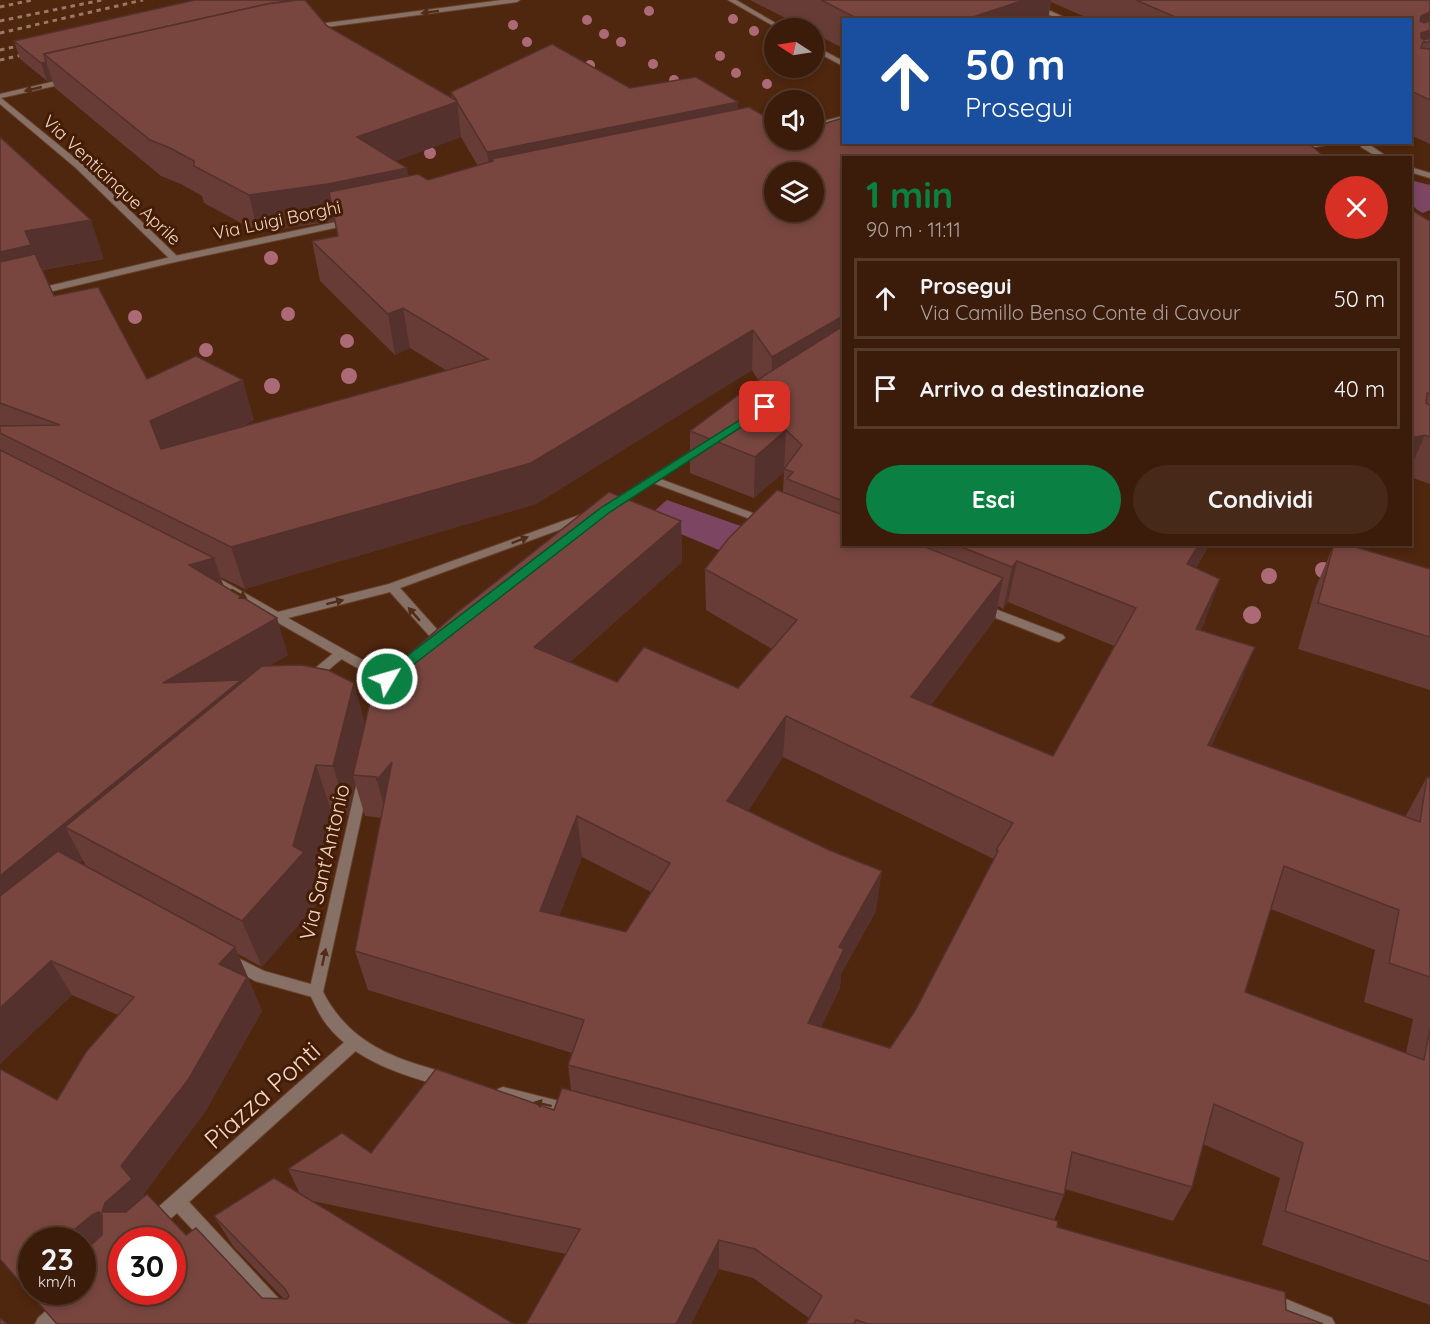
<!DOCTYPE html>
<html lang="it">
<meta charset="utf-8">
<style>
:root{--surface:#3b1c0a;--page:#462918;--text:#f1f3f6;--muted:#aca19c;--line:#543a2b;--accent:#0b8043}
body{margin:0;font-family:Quicksand,sans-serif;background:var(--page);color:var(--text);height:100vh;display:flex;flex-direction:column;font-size:22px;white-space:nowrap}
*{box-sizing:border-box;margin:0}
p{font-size:20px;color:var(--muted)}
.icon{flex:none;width:33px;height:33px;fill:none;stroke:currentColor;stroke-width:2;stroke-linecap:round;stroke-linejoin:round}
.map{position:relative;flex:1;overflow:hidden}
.panel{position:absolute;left:842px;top:156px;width:570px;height:390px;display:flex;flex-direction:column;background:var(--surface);border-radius:0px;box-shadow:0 3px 9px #0003,0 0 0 2px var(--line)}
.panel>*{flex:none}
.banner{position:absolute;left:842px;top:18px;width:570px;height:126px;border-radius:0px;box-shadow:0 3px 9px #0003,0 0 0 2px var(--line);background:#1a4fa0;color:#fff;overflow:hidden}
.needle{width:39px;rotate:282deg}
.fabs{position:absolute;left:764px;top:18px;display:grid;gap:12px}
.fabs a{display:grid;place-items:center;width:60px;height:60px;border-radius:50%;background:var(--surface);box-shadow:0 3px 9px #0003,0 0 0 2px var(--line);font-size:30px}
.speed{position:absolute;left:18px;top:1227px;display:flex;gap:12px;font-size:30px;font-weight:700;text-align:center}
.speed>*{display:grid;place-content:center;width:78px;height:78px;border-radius:50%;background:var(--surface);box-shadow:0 3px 9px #0003,0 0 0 2px var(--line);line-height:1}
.speed small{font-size:15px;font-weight:400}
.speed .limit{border:9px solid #d22;background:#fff;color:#111}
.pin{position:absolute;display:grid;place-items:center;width:51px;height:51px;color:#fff;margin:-26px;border-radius:12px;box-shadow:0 3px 9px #0006}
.me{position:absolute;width:66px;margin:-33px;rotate:52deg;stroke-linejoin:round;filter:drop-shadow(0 0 4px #0008)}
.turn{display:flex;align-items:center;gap:21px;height:126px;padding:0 24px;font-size:27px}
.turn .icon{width:78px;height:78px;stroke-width:2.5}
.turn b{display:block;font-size:42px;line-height:51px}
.round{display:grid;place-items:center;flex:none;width:63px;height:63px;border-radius:32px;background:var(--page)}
.headline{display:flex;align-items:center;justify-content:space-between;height:102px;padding:0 24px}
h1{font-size:36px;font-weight:800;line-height:45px;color:var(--accent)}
.action{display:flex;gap:12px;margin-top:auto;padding:12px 24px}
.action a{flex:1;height:69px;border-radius:36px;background:var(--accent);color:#fff;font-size:24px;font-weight:800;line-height:69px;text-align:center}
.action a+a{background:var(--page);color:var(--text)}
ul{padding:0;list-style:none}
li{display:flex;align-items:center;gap:18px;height:81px;margin:0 12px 9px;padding:0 12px;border:3px solid var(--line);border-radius:0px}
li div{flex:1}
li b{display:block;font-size:22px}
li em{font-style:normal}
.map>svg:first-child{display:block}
.green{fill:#7c4662}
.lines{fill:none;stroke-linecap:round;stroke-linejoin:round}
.service-casing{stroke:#69422c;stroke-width:2}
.pedestrian-casing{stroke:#69422c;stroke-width:2}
.minor-casing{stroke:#69422c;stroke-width:2}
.tertiary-casing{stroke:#69422c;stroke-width:2}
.service{fill:#877166;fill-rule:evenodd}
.pedestrian{fill:#877166;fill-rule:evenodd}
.minor{fill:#877166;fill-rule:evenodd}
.tertiary{fill:#877166;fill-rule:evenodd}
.rail{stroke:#9a7865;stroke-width:3;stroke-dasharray:4.5 4.5;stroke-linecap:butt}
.tree{fill:#ac6a77}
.wall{fill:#673c36;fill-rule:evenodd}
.shaded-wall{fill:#54312c}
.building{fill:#78463f;stroke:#54312c;stroke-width:1.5;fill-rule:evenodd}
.oneway{fill:#512d17}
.route{fill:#0b8043;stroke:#07532c;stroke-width:1.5}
.labels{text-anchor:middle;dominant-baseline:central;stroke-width:6;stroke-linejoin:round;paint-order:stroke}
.far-street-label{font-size:18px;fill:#efd4c7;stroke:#431c03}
.street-label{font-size:21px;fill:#efd4c7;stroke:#431c03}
.near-street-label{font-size:26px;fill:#efd4c7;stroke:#431c03}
</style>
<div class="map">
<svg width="1430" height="1324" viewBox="0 0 1430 1324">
<rect width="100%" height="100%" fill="#4f260e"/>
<!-- green -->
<g class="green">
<path d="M1410 180 1430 185V210L1423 213C1408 207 1410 194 1410 180Z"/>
<path d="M667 500 766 535 743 560 645 519Z"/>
</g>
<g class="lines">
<!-- service casing -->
<g class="service-casing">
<g id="service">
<path d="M652 476 769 519 770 521 765 525 761 523 648 481 647 479Z"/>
<path d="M982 604 1063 635 1065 638 1059 642 1055 641 978 611 976 608 978 605Z"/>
</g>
</g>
<!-- pedestrian casing -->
<g class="pedestrian-casing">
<g id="pedestrian">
<path d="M340 650 344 651 346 654 344 657 315 681H307L305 678 307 675 336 651Z"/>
<path d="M230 954 264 971 321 987 323 992 321 997 316 998 255 981 225 964 223 960 225 956Z"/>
<path d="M354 1036 359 1038 362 1043 359 1048 189 1202 280 1300 300 1318 303 1324H281L177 1213 146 1240H126L128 1234 349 1038Z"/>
<path d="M82 1285 88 1292 85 1298 57 1324H35L38 1318 67 1292H82Z"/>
</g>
</g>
<!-- minor casing -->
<g class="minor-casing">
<g id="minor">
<path d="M502 0H520L517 2 311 29 308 27 311 25Z"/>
<path d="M728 0H736L784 28H777Z"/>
<path d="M1018 0H1027L1070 20H1060Z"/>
<path d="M813 45 843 61V66L813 50Z"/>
<path d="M69 78 73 80 72 82 1 98 82 164 178 257V261H172L76 168 0 104V94Z"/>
<path d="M1361 143H1367L1389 158H1379L1361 147Z"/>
<path d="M1410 167 1430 173V178L1410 172Z"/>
<path d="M702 444 706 445V449L615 508H607L606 506 607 504Z"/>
<path d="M585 513 589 515 590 517 589 519 400 588 442 635 444 638 442 641H434L390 592 288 618 391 676 393 679 384 718 382 721H374L372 718 380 681 205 581 203 578 209 574 213 575 278 612 389 584Z"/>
<path d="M363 777 368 778 369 782 323 992C343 1031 375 1051 416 1064 428 1068 440 1071 451 1075L454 1080 451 1085 446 1087C404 1076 355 1061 327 1025 319 1015 314 1003 309 992L357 782 358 778Z"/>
<path d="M503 1087 571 1104 577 1106 579 1111 577 1116 571 1118 503 1101 498 1099 495 1094 498 1089Z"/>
<path d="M1271 1293 1332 1318 1335 1324H1304L1265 1308 1262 1302 1265 1296Z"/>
</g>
</g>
<!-- tertiary casing -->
<g class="tertiary-casing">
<g id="tertiary">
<path d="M843 116V120L813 128V124Z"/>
<path d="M1320 142H1343L1299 150 1295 148Z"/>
<path d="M350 219 354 222 353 224 175 262 36 295 32 292 36 289 175 256Z"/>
</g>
</g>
<!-- service -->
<use href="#service" class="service"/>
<!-- pedestrian -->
<use href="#pedestrian" class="pedestrian"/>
<!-- minor -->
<use href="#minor" class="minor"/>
<!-- tertiary -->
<use href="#tertiary" class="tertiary"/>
<!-- rail -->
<g class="rail">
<path d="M0 7 32 0"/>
<path d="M0 21 102 0"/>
<path d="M0 33 143 0"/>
<path d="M0 50 32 43"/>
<path d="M0 60 35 52"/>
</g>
</g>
<!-- trees -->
<g class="tree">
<circle cx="649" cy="11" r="5"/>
<circle cx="733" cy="19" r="5"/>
<circle cx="587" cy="20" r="5"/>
<circle cx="513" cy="25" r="5"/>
<circle cx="754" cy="31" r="5"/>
<circle cx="604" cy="34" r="5"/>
<circle cx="527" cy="42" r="5"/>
<circle cx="621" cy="42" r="5"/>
<circle cx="720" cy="56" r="5"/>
<circle cx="653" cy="64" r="5"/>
<circle cx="590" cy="65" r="5"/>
<circle cx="736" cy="73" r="5"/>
<circle cx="674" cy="80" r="5"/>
<circle cx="767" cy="84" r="5"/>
<circle cx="430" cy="153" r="6"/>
<circle cx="271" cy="258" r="7"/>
<circle cx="288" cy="314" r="7"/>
<circle cx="135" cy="317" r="7"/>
<circle cx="347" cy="341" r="7"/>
<circle cx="206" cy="350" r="7"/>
<circle cx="349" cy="376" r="8"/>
<circle cx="272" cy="386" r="8"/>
<circle cx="1323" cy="570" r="8"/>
<circle cx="1269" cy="576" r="8"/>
<circle cx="1252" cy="615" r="9"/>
</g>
<!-- wall -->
<g class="wall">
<path d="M191 0H295L327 26 452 99 451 92 630 88 738 109 774 140 843 158V544H1210L1196 568 1205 621 1200 631 1238 689 1211 746 1405 817 1427 777 1430 778V1305L1262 1245 1280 1178 1203 1144 1192 1187 1173 1221 1065 1189 1064 1195 1054 1220 1057 1227 1323 1324H806L809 1318 753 1278 719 1269 691 1324H526L566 1254 312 1201 514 1324 34 1297 19 1281 57 1100 118 1015 72 995 0 1064V137L104 259 43 270 54 296 147 379 254 420 239 428 447 371 410 348 395 355 320 281 312 241 338 236 335 221 258 232 204 203 202 196 181 184 161 176 55 88 52 80 47 81 20 59 14 41 191 1ZM461 137 478 166 428 180 408 176 395 161ZM752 370 758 380 690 431V473L754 498 784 472 783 492 705 569 706 610 772 649 738 688 617 682 570 662 682 562 681 521 365 725 354 683 269 666 288 655 224 586 220 577 245 589 536 504ZM1008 602 1114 646 1053 756 931 705 995 619 998 606 1003 609ZM783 757 994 859 915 1011 890 1048 821 1027 840 988 841 974 876 911 748 811ZM355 783 365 816 382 818 355 951 368 990 572 1053 568 1065 571 1090 554 1110 371 1153 288 1169 300 1194 214 1216 233 1246 284 1299 262 1298 186 1235 143 1195 205 1112 262 1011 238 954 262 967 321 899 314 879 332 813 348 815ZM582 857 651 892 626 932 559 916ZM83 860 86 866 80 863ZM1271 909 1375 950 1364 1002 1413 1019 1406 1053 1245 992ZM32 1240H82V1292H32Z"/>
<path d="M750 0H1430V144L1410 135V20H1092L1051 2 1048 20H843V48L813 33V28H805Z"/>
<path d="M1410 209 1430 221V484L1410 477Z"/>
<path d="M1334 544 1430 569V690L1298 649 1316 587Z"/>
</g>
<!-- shaded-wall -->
<g class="shaded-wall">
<path d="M1024 0H1051L1048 20H970V18Z"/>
<path d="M1430 12V42H1423L1410 69 1421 16Z"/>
<path d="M46 62 52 80 47 81 41 63Z"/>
<path d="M457 102 461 137 364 173 357 137Z"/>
<path d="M738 102V137L492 159 495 187 491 188 487 152Z"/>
<path d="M407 168 413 204 335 220 258 232 249 195Z"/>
<path d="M91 220 104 259 41 270 0 295V252L25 231Z"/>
<path d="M403 308 410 348 395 355 388 314Z"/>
<path d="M843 316V355L771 398 772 357Z"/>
<path d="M753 330 752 370 536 504 245 589 231 547Z"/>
<path d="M243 380 254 420 165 462 150 421Z"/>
<path d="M786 430 784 472 754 498 755 457Z"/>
<path d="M1425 435 1410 469V438Z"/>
<path d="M681 521 682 562 540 688 534 647Z"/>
<path d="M1199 544H1210L1173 606 1187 564Z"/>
<path d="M214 558 226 594 189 565Z"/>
<path d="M1017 561 1008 602 1003 609 1012 567Z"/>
<path d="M1003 578 995 619 905 739 911 697Z"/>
<path d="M1220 579 1205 621 1181 671 1196 629Z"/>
<path d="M277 618 288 655 242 682 254 716 65 827 83 860 0 929V876L163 683Z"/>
<path d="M1255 647 1238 689 1192 786 1208 745Z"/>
<path d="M354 683 367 732 353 775 355 783 348 815 333 766Z"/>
<path d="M786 716 783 757 727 842V801Z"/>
<path d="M392 762 388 821 377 780Z"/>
<path d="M316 765 332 813 314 879 321 899 262 967 242 921 293 846Z"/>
<path d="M577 816 582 857 546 951 540 911Z"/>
<path d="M882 871 876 911 841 974 840 988 805 1061 808 1023 839 947Z"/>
<path d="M235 947 262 1011 205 1112 143 1195 153 1209 127 1232 102 1212 105 1203 121 1166 219 964Z"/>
<path d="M51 961 72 995 0 1064V1008Z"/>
<path d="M99 1212 121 1242 82 1273V1240H62L92 1215Z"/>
<path d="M719 1240V1269L691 1324H676Z"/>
<path d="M32 1270V1292H64L45 1309 19 1281Z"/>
</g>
<!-- building -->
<g class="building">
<path d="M195 0H295L267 4 44 54 46 62 41 63 14 41Z"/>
<path d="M298 0H305L327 26 457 101 451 92 552 44 630 88 696 77 738 102 487 152 457 102 357 137 407 168 328 184 249 195 194 166V161L170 148 150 140 44 54 267 4Z"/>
<path d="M821 0H1024L970 18 974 20H860Z"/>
<path d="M1136 0H1430V12L1421 16 1420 21 1424 23 1430 21V30L1421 33V38L1424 40 1430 38V42H1423L1421 48 1430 49V100L1413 92 1410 86V20H1384L1383 18 1377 20H1182Z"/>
<path d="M749 107 774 122V140H813V127L843 118V142H1307L1326 158H843V316L772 357 753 330 531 463 231 547 0 433V426L60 425 0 403V262L35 254 54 296 98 287 147 379 196 356 243 380 150 421 161 449 488 359 403 308 388 314 312 241 338 236 329 192 418 174 428 180 493 161 492 159ZM774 172H813V212H774Z"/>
<path d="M0 137 91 220 25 231 31 245 0 252Z"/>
<path d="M1410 209 1430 221V394L1427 393 1426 403 1430 405V437L1425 435 1410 438Z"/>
<path d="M843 326V501L787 479 793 472 784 469 802 445 786 430 755 457 690 431 765 375Z"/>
<path d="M0 450 214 558 189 565 277 618 163 683 241 680 0 876Z"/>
<path d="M777 490 843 515V544H918L1003 578 911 697 1053 756 1136 608 1017 561 1012 567 954 544H1199L1187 564 1220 579 1196 629 1255 647 1208 745 1420 822 1427 777 1430 778V977L1389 963 1399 910 1284 866 1245 992 1424 1060 1430 1028V1262L1285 1211 1303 1143 1214 1104 1192 1187 1072 1152 1064 1195 568 1065 584 1020 355 951 392 762 377 780V777L353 775 371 698 390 708 399 663 455 614 609 492 681 521 534 647 617 682 644 647 738 688 797 620 705 569 728 539ZM786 716 1013 823 996 850 998 851 915 1011 890 1048 808 1023 844 949 839 947 882 871 829 850 727 801ZM577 816 670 863 626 932 540 911Z"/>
<path d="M1334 544H1345L1430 569V637L1318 603Z"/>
<path d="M301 665 328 670 354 683 333 766 316 765 293 846 304 852 242 921 65 827 262 666Z"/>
<path d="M58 851 235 947 219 964 247 977 188 1080 121 1166 132 1179 105 1203 102 1212H126L147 1194 186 1235 196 1228 262 1298 287 1299 289 1296 285 1289 214 1216 274 1178 514 1324H57L34 1298 40 1292H82V1253L102 1235V1215L99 1212 92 1215 62 1240H32V1270L19 1281 0 1259V1069L57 1100 86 1052 134 997 51 961 0 1008V896ZM122 1240H172V1292H122Z"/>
<path d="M436 1069 554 1110 562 1088 1058 1221 1057 1227 1285 1292 1286 1310 1323 1324H868L856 1320 854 1324H806L822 1296 755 1249 719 1240 676 1324H526L580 1229 288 1169 342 1133 371 1153Z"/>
<path d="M0 1318 7 1324H0Z"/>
</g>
<!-- one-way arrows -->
<defs><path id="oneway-solid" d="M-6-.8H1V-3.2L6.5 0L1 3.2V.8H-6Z" transform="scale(1.5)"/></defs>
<g class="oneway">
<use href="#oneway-solid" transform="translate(430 12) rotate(173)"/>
<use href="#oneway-solid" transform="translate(33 89) rotate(167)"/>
<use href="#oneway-solid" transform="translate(520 540) rotate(-21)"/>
<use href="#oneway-solid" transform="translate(239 594) rotate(29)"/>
<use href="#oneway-solid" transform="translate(335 602) rotate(-14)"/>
<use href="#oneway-solid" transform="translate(414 614) rotate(-131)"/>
<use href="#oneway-solid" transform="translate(324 957) rotate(-78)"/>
<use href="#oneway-solid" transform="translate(543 1104) rotate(-166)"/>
</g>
<!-- route -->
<path class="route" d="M765 404 771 407 769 409 610 512 391 682H382V675L602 507Z"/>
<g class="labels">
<!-- far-street labels -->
<g class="far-street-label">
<text transform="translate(112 180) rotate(43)">Via Venticinque Aprile</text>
<text transform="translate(277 220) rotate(-12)">Via Luigi Borghi</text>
</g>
<!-- street labels -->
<g class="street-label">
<text transform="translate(324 862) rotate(-77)">Via Sant'Antonio</text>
</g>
<!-- near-street labels -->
<g class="near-street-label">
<text transform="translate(262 1095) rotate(-42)">Piazza Ponti</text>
</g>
</g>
</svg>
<div class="fabs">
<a><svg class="needle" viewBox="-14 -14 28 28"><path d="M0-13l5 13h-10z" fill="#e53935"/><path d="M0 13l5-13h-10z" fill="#aca19c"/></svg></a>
<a><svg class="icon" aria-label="sound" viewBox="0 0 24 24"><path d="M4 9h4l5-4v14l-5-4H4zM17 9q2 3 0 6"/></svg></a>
<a><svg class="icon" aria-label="layers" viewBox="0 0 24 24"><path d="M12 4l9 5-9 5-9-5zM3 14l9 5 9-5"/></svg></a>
</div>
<div class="speed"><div>23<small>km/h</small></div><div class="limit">30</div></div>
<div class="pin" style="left:765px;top:407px;background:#d93025"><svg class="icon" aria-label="arrive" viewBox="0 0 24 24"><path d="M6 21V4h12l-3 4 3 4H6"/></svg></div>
<svg class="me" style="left:387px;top:679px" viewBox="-20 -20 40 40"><circle r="17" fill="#0b8043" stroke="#fff" stroke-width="3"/><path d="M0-11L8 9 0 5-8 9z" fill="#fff"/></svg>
<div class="banner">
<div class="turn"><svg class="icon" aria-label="ahead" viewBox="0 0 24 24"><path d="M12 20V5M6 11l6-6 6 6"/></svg><div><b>50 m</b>Prosegui</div></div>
</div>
<section class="panel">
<div class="headline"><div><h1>1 min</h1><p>90 m · 11:11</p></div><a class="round" style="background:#d93025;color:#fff"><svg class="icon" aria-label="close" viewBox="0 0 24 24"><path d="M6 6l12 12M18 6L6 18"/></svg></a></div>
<ul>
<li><svg class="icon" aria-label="ahead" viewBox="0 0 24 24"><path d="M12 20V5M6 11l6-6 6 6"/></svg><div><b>Prosegui</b><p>Via Camillo Benso Conte di Cavour</p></div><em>50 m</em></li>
<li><svg class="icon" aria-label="arrive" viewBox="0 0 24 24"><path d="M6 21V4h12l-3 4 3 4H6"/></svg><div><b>Arrivo a destinazione</b></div><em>40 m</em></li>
</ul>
<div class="action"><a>Esci</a><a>Condividi</a></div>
</section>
</div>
